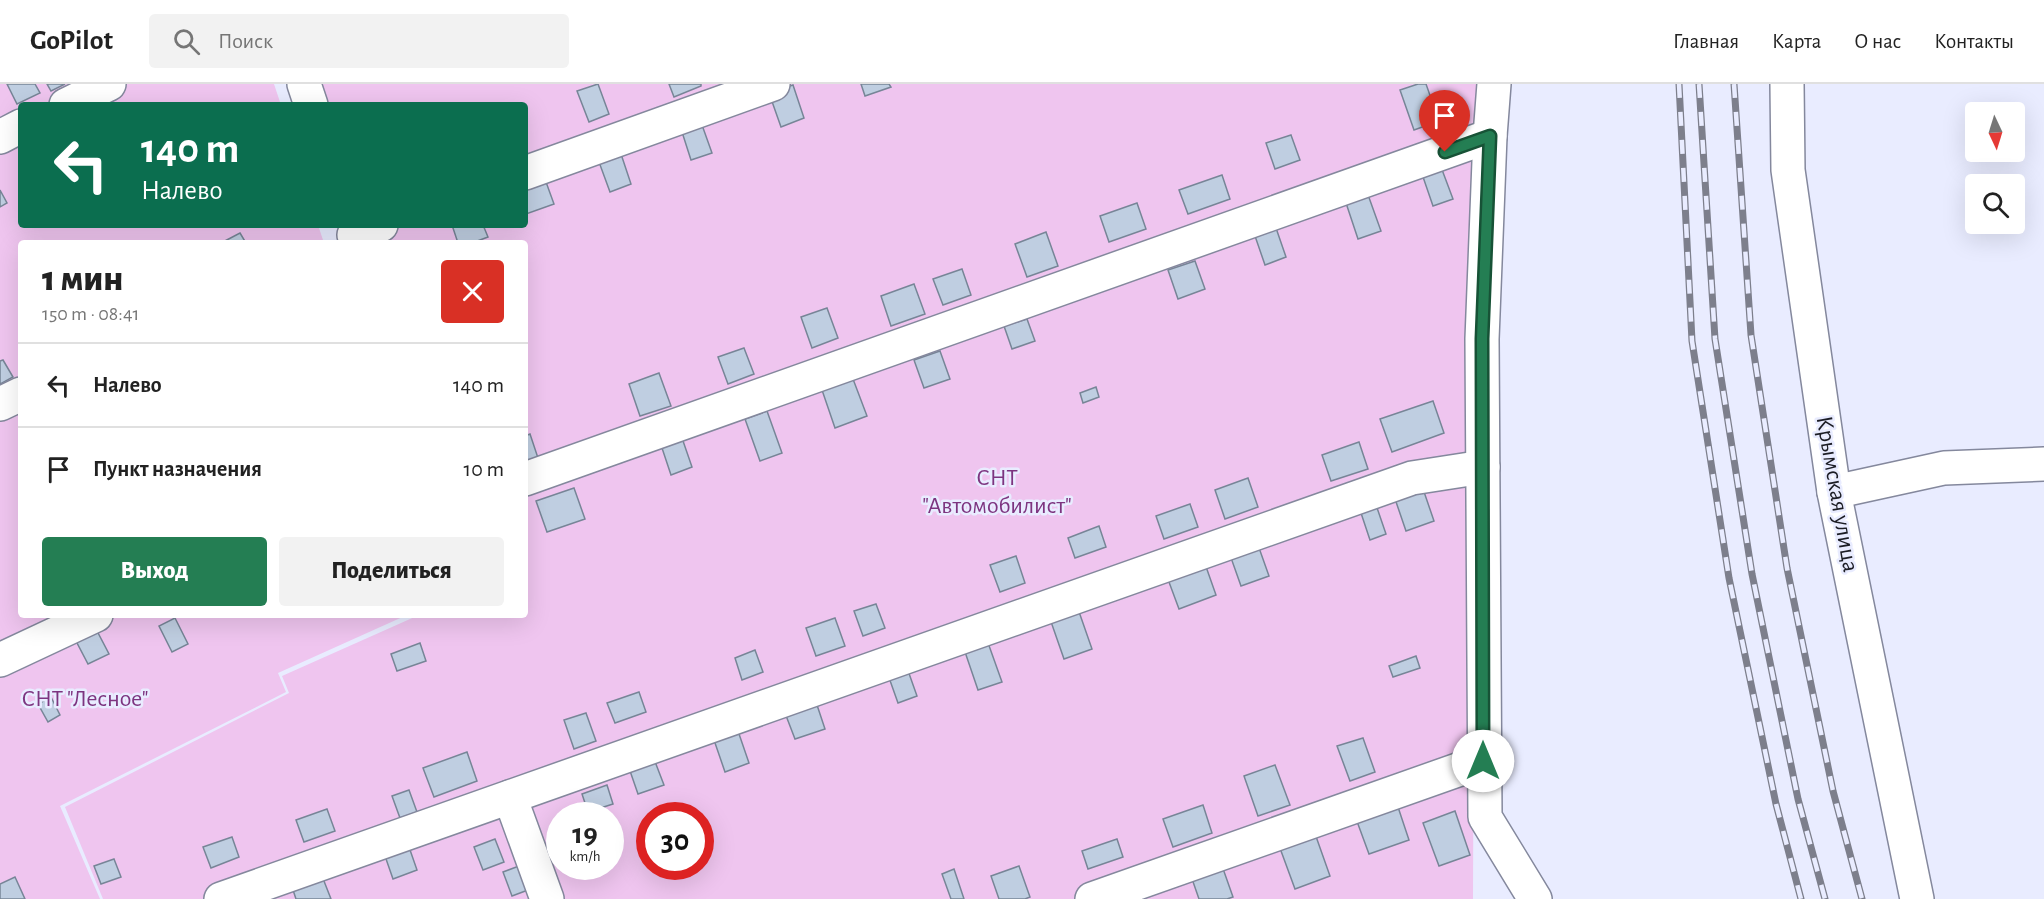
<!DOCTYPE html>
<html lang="ru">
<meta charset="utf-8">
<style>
:root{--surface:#fff;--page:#f2f2f2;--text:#222;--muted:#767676;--line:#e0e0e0;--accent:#247e53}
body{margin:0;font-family:"Alegreya Sans",sans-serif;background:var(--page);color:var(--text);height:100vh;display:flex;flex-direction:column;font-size:22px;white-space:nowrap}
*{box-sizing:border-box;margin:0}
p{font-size:20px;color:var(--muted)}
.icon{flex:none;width:33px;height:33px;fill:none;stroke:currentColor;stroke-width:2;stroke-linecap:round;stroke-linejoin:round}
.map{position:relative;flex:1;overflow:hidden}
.sheet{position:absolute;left:18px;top:156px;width:510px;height:378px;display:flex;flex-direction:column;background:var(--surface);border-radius:6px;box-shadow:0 6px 24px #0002}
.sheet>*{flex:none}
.banner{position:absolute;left:18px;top:18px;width:510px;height:126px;border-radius:6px;box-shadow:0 6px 24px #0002;background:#0b6e4f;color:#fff;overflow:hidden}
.needle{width:39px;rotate:176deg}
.buttons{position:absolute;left:1965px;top:18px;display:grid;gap:12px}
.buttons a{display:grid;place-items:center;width:60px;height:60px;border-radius:6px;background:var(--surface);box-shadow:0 6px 24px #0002;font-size:30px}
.speed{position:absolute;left:546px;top:718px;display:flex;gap:12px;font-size:30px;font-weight:700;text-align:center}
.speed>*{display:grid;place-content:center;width:78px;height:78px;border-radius:50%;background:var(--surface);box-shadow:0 6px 24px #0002;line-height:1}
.speed small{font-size:15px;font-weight:400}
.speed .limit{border:9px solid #d22;background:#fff;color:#111}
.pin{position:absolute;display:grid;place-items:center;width:51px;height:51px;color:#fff;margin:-62px -26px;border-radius:50% 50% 50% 0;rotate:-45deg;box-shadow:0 0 6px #0007}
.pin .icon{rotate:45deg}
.me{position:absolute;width:66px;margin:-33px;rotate:0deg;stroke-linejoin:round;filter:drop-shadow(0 0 4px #0008)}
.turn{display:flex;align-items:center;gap:21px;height:126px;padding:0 24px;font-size:27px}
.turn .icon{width:78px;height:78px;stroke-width:2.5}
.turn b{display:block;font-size:42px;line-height:51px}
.round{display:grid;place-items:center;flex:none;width:63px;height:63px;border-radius:6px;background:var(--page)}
.summary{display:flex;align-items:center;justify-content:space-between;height:102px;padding:0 24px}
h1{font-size:36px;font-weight:800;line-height:45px}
.primary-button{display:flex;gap:12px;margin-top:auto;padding:12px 24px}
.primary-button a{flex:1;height:69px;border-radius:6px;background:var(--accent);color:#fff;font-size:24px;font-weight:800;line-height:69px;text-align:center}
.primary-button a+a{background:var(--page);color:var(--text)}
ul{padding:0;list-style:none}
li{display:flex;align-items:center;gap:18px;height:84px;padding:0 24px;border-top:2px solid var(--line)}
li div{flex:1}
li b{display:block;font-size:22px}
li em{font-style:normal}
header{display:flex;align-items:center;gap:36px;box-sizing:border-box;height:84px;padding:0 30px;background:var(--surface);border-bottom:2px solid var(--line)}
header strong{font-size:28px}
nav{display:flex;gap:33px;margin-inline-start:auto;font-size:21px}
.search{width:420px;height:54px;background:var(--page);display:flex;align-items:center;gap:15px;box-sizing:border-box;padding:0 21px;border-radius:6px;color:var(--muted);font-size:22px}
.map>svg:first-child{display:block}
.green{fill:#efc5ef;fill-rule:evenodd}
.building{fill:#bfcee1;stroke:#778597;stroke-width:1.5}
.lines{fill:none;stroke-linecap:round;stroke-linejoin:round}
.minor-casing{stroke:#84889d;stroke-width:36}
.minor{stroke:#fff;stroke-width:33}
.rail-casing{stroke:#7d7f8c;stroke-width:7}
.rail{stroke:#e9ecff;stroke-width:4.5;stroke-dasharray:14;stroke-linecap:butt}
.route-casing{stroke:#175236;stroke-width:15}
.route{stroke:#247e53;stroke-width:10}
.labels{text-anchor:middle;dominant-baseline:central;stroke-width:5;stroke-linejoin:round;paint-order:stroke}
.park-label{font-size:24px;fill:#7d3480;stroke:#e9ecff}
.street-label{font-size:24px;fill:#1c1d25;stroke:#e9ecff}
</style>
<header>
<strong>GoPilot</strong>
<div class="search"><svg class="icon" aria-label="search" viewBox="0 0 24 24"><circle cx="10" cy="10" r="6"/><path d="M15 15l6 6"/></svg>Поиск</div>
<nav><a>Главная</a><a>Карта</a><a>О нас</a><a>Контакты</a></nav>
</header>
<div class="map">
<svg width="2044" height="815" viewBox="0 0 2044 815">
<rect width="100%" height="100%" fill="#e9ecff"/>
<!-- green -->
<g class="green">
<path d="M0 0H274L281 21H21V141H318L324 159H21V531H407L278 589 286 608 60 722 100 815H0Z"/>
<path d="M316 0H1476L1473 815H103L65 723 289 609 282 592 419 531H525V159H368L363 141H525V21H323ZM560 732H610V783H560ZM650 732H700V783H650Z"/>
</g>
<!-- building -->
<g class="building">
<path d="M7 0H35L40 9 17 20Z"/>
<path d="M47 0H65L51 7Z"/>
<path d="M598 0 609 30 589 38 577 7Z"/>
<path d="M669 0H701V2L674 13Z"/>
<path d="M861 0H889L891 3 865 12Z"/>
<path d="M1418 0H1426L1439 37 1414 46 1400 6Z"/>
<path d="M793 1 804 34 781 43 769 9Z"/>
<path d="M702 41 712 69 691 76 682 48Z"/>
<path d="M1291 51 1300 76 1275 85 1266 59Z"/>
<path d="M621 70 631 100 610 108 599 78Z"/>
<path d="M1441 83 1453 115 1433 122 1422 90Z"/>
<path d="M1222 91 1230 115 1188 130 1179 106Z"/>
<path d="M546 98 554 120 526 130 525 106Z"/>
<path d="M0 106 7 119 0 123Z"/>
<path d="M1367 108 1381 147 1358 155 1345 116Z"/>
<path d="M1137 119 1146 145 1109 158 1100 132Z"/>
<path d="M452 141H483L488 153 472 159H458Z"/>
<path d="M1276 144 1286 173 1265 181 1255 152Z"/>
<path d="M1046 148 1058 182 1027 193 1015 160Z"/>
<path d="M240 149 246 159H221Z"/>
<path d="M1195 177 1205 205 1178 215 1168 186Z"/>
<path d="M962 185 971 211 943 221 933 195Z"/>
<path d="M914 200 925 230 891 242 881 212Z"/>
<path d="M827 224 838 254 812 264 801 233Z"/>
<path d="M1027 235 1035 257 1012 265 1004 242Z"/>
<path d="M744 264 754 290 728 300 718 273Z"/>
<path d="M940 267 950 295 924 304 914 276Z"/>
<path d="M3 276 13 293 0 300V277Z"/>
<path d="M659 289 671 322 640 332 629 300Z"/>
<path d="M853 295 867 332 835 344 822 306Z"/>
<path d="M1096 303 1099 313 1083 319 1080 309Z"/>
<path d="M1433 317 1444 349 1392 368 1380 335Z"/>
<path d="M767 327 782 369 760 377 745 335Z"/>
<path d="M530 350 539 377 525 382V352Z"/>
<path d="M682 354 692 383 671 391 661 361Z"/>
<path d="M1359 358 1368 385 1331 397 1322 371Z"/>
<path d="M1248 394 1258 423 1225 435 1215 406Z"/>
<path d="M1421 399 1434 437 1406 447 1393 409Z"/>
<path d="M574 404 585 435 547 448 536 417Z"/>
<path d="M1374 415 1386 450 1370 456 1358 420Z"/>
<path d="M1190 420 1198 443 1164 455 1156 432Z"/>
<path d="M1099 442 1106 463 1075 474 1068 454Z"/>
<path d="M1258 461 1269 492 1241 502 1230 471Z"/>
<path d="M1016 472 1025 499 1000 508 990 481Z"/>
<path d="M1204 477 1216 511 1179 525 1166 490Z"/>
<path d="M876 520 885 544 863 552 854 527Z"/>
<path d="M1077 522 1092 565 1064 575 1049 532Z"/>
<path d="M175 534 188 560 172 568 159 542Z"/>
<path d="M835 534 845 562 816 572 806 544Z"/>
<path d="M96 545 109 570 88 580 75 555Z"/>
<path d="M987 556 1002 598 978 606 964 565Z"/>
<path d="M420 559 426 577 397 587 391 570Z"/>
<path d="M755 566 763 588 742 596 735 574Z"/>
<path d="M1416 572 1420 584 1393 593 1389 582Z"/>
<path d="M906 581 917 612 898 619 887 588Z"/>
<path d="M639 608 646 628 615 639 607 619Z"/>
<path d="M51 613 60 631 48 638 38 620Z"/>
<path d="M816 618 825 645 795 655 785 629Z"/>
<path d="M586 629 596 657 574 665 564 636Z"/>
<path d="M738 647 749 679 725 688 714 656Z"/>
<path d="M1363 654 1375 688 1350 697 1337 662Z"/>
<path d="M467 668 477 697 434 713 423 684Z"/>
<path d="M654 675 664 701 638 710 629 684Z"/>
<path d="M1275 681 1290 721 1258 732 1244 692Z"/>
<path d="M607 701 613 720 588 728 582 710Z"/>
<path d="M409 706 417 728 400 734 392 712Z"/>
<path d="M1396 717 1409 756 1369 770 1355 732Z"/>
<path d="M1203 721 1212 749 1173 763 1163 735Z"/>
<path d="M327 725 335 747 304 758 296 736Z"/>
<path d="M1455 727 1470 771 1439 782 1423 739Z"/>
<path d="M1313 744 1330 792 1295 805 1277 756Z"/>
<path d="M232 753 239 773 211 784 203 763Z"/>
<path d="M495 755 504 778 483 786 474 763Z"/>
<path d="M1117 755 1123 773 1088 785 1082 767Z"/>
<path d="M409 763 417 786 393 795 385 772Z"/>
<path d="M114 775 121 793 101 800 94 782Z"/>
<path d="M1221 779 1233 813 1227 815H1199L1190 789Z"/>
<path d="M519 782 528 806 512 812 503 788Z"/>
<path d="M1019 782 1030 813 1025 815H999L991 792Z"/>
<path d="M954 785 964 815H951L942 790Z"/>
<path d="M322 792 331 815H296L292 803Z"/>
<path d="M15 793 25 815H0V800Z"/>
</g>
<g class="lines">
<!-- minor casing -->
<g class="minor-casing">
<g id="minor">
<path d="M304 0 311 21"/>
<path d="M1494 0 1490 52 1482 255 1485 733 1535 815"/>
<path d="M1787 0 1788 86 1834 408 1917 815"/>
<path d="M66 21 109 0"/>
<path d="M0 53 21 42"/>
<path d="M525 89 773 0"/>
<path d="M354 151 381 141"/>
<path d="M0 320 21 310"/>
<path d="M525 395 1490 52"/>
<path d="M1834 408 1944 384 2044 380"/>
<path d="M0 576 96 531"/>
<path d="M510 713 547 815"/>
<path d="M221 815 1412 394 1483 383"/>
<path d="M1092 815 1483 677"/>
</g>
</g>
<!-- minor -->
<use href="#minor" class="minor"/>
<!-- rail casing -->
<g class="rail-casing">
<g id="rail">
<path d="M1679 0 1692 257 1729 494 1776 720 1801 815"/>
<path d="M1699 0 1715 255 1752 490 1798 715 1825 815"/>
<path d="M1734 0 1751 251 1787 484 1833 707 1862 815"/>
</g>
</g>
<!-- rail -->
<use href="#rail" class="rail"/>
</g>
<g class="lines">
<!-- route casing -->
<g class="route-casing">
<path id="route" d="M1445 68 1490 52 1482 255 1483 677"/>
</g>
<!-- route -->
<use href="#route" class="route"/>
</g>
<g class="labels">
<!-- park labels -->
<g class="park-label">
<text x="997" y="394">СНТ<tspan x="997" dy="28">"Автомобилист"</tspan></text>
<text x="85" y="615">СНТ "Лесное"</text>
</g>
<!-- street labels -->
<g class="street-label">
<text transform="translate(1837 410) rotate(80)">Крымская улица</text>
</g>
</g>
</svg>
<div class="buttons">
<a><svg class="needle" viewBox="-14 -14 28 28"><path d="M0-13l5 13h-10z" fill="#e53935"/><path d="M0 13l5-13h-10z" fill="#767676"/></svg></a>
<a><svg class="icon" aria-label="search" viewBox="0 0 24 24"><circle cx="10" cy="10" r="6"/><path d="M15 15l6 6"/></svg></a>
</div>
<div class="speed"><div>19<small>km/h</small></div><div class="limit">30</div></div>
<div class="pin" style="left:1445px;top:68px;background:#d93025"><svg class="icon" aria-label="arrive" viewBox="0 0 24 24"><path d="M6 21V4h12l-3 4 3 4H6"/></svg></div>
<svg class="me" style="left:1483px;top:677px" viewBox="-20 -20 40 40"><circle r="19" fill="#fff"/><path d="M0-13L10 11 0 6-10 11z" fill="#247e53"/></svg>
<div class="banner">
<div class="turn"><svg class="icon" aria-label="left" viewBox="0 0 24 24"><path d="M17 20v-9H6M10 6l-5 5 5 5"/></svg><div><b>140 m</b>Налево</div></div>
</div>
<section class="sheet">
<div class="summary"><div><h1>1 мин</h1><p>150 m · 08:41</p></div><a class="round" style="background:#d93025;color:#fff"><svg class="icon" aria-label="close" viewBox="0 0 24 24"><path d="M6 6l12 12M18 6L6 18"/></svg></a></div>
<ul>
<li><svg class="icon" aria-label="left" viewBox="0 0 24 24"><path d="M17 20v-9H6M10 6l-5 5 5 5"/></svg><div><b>Налево</b></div><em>140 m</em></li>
<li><svg class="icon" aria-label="arrive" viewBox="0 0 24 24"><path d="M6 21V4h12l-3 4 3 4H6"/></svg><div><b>Пункт назначения</b></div><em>10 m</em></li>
</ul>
<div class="primary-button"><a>Выход</a><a>Поделиться</a></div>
</section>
</div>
